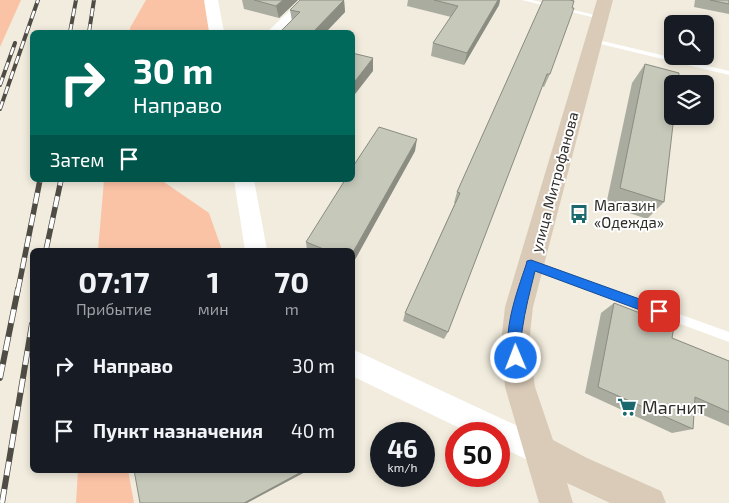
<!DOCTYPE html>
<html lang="ru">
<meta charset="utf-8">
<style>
:root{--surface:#171b24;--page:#20242c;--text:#f1f3f6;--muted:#9ea1a6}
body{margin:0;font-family:"Exo 2",sans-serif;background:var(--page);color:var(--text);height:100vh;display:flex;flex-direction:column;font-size:19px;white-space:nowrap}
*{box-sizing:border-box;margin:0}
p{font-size:16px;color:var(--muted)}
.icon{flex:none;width:28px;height:28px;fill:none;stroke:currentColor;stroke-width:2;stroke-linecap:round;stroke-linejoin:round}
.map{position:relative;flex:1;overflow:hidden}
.drawer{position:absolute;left:30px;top:248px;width:325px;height:225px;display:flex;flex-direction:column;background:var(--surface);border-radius:8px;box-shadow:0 2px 8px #0003}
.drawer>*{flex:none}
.top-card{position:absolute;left:30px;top:30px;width:325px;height:152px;border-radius:8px;box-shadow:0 2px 8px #0003;background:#00695c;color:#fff;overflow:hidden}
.buttons{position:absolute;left:664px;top:15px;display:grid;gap:10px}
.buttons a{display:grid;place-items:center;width:50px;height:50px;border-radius:8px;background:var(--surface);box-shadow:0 2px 8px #0003;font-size:25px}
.speed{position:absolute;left:370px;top:422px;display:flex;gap:10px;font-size:25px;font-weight:700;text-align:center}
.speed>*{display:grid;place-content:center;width:65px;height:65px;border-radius:50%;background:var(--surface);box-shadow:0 2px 8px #0003;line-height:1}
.speed small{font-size:12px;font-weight:400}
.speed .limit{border:8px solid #d22;background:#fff;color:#111}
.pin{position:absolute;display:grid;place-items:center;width:42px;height:42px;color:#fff;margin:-21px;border-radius:10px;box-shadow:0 2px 8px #0006}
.me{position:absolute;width:55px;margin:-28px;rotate:359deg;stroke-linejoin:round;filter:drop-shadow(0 0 4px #0008)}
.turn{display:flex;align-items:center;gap:18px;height:105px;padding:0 20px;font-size:22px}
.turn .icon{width:65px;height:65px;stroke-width:2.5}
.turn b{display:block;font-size:35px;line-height:42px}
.then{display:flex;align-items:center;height:48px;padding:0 20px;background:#0003;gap:10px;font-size:19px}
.eta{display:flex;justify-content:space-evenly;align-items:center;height:85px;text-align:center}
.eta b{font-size:30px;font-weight:700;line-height:35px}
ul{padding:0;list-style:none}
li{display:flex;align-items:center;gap:15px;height:65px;padding:0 20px}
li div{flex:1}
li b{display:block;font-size:19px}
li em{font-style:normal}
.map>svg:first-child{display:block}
.green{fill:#fbc3a6}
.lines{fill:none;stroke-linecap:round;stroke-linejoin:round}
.service{fill:#fff;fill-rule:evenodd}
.minor{fill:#fff;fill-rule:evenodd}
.tertiary{fill:#fff;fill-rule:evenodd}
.secondary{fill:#dacbb8;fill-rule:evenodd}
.rail-far2-casing{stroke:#4e4c45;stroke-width:4}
.rail-far1-casing{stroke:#4e4c45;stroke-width:5.5}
.rail-casing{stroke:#4e4c45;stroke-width:6}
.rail-far2{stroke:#fff;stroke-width:2.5;stroke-dasharray:8;stroke-linecap:butt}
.rail-far1{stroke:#fff;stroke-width:4;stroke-dasharray:11;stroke-linecap:butt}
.rail{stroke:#fff;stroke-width:4.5;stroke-dasharray:14;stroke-linecap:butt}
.wall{fill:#aaaca0}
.shaded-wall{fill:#8b8c82}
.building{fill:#c6c8ba;stroke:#8b8c82}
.route{fill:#1a73e8;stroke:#114b97}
.labels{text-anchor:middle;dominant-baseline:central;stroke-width:4;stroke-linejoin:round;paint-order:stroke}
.street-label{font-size:15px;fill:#2f2d28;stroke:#fff}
.poi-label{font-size:15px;fill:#2f2d28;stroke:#fff;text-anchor:start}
.near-poi-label{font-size:18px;fill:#2f2d28;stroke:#fff;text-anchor:start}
</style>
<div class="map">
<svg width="729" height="503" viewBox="0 0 729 503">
<rect width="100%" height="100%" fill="#f1ecdd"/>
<!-- green -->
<g class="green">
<path d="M0 0H21L0 47Z"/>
<path d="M146 0H206L212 32H130V28Z"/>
<path d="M104 180H161L209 213 222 250H98Z"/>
<path d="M78 470H128L134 503H76Z"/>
</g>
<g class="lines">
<!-- service -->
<g class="service">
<path d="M522 0H532L603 17 600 19Z"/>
<path d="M594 39 729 71V75L592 42 591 41Z"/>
<path d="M532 261 729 332V342L529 268 528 265 529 262Z"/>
</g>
<!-- minor -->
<path class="minor" d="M301 0H312L279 32H267Z"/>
<!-- tertiary -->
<g class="tertiary">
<path d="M204 0H218L224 32H209Z"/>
<path d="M234 180H254L267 250H245Z"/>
<path d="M352 349 550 441 555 451 550 461 540 466 499 446V434H472L352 376Z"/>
</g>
<!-- secondary -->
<path class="secondary" d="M597 0H613L533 307 529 343 535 387 553 440 587 458 661 491 666 503H610L567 483 573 503H539L505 387 501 343 505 307Z"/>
<!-- rail-far2 casing -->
<g class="rail-far2-casing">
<g id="rail-far2">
<path d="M70 32 76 0"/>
<path d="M89 32 94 0"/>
<path d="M0 85 15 43"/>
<path d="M0 109 38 0"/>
</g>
</g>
<!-- rail-far1 casing -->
<g class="rail-far1-casing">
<g id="rail-far1">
<path d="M46 250 61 180"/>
<path d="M18 290 40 180"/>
</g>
</g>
<!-- rail casing -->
<g class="rail-casing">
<g id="rail">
<path d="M0 378 18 289"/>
<path d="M2 503 32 324"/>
</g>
</g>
<!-- rail-far2 -->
<use href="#rail-far2" class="rail-far2"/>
<!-- rail-far1 -->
<use href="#rail-far1" class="rail-far1"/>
<!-- rail -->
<use href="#rail" class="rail"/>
</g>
<!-- wall -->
<g class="wall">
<path d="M242 0H298L279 18 244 9Z"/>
<path d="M344 0 345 12 326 32H280L292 21 290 10Z"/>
<path d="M408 0H500L499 5 464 65 431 56 433 43 451 17 407 6Z"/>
<path d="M543 0H574L550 74 544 87 542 86 448 332 444 339 403 321 405 313 455 203H454L457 192Z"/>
<path d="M695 0H729V14L694 7Z"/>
<path d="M645 64 664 202 647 219 606 205 632 83Z"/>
<path d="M415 151 352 265V250H307L306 242Z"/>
<path d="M614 303 672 338 729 361V426L694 411 693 429 672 433 585 393 601 313Z"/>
</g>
<!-- shaded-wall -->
<g class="shaded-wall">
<path d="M283 0H298L279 18 276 6Z"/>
<path d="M344 0 345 12 326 32H313Z"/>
<path d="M498 0H500L499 5 464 65 467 53Z"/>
<path d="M373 58V71L352 98V85Z"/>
<path d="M417 139 415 151 352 265V254Z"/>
<path d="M305 470H309L247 503H244Z"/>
</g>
<!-- building -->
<g class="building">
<path d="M254 0H283L276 6Z"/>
<path d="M300 0H344L313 32H280L300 12 290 10Z"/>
<path d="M434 0H498L467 53 433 43 458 6Z"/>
<path d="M543 0H570L574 1 572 8H574L550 74H547L448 332 405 313 460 193 457 192Z"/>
<path d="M710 0H729V4Z"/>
<path d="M352 53 373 58 352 85Z"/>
<path d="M645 64 679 73 678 84H672V116H674L664 202 620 188Z"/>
<path d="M379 127 417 139 352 254V250H326L306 242 345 180H352V168Z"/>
<path d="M614 303 674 326 672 338 729 361V412L695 397 693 429 598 387Z"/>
<path d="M134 470H305L244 503H140Z"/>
</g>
<!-- route -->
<path class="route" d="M531 260 659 306 664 307 665 311 664 315 659 317 535 271C530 291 525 310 522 331 521 341 525 354 521 363L516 364 512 363C500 336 517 292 526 265L527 261Z"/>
<!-- icons -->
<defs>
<g id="bus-bare" transform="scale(1.5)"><path d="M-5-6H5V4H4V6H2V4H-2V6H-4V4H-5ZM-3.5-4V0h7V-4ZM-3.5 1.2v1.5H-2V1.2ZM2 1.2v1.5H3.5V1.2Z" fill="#1b686d" stroke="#fff" stroke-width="2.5" paint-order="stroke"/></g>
<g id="supermarket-bare" transform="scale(1.5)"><path d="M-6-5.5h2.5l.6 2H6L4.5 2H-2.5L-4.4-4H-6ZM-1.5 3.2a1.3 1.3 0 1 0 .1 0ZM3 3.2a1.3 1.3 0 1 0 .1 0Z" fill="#1b686d" stroke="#fff" stroke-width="2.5" paint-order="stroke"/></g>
</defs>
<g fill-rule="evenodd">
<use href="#bus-bare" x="579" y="214"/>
<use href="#supermarket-bare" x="627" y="407"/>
</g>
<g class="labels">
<!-- street labels -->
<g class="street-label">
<text transform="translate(554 182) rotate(-75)">улица Митрофанова</text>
</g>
<!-- poi labels -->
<g class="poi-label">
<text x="594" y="205">Магазин<tspan x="594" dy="17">«Одежда»</tspan></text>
</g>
<!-- near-poi labels -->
<g class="near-poi-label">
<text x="642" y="407">Магнит</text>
</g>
</g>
</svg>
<div class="buttons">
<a><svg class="icon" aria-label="search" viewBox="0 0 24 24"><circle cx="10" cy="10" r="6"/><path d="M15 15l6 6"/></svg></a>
<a><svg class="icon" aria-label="layers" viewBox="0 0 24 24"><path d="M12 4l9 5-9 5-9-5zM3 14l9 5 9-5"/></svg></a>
</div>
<div class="speed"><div>46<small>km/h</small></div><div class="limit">50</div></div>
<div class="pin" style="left:659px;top:311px;background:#d93025"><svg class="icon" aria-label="arrive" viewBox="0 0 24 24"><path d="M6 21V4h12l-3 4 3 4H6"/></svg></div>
<svg class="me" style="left:516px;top:358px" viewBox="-20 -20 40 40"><circle r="17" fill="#1a73e8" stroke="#fff" stroke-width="3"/><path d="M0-11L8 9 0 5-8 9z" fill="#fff"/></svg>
<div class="top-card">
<div class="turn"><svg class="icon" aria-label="right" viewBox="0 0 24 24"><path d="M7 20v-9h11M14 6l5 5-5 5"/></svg><div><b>30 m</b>Направо</div></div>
<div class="then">Затем<svg class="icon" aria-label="arrive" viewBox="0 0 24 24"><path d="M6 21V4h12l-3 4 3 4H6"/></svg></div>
</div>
<section class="drawer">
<div class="eta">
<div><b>07:17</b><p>Прибытие</p></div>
<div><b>1</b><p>мин</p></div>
<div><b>70</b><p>m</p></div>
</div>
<ul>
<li><svg class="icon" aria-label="right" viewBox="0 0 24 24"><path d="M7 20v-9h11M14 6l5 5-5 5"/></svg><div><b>Направо</b></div><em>30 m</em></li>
<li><svg class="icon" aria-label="arrive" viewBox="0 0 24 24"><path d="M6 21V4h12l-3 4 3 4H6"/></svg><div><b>Пункт назначения</b></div><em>40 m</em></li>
</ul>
</section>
</div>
